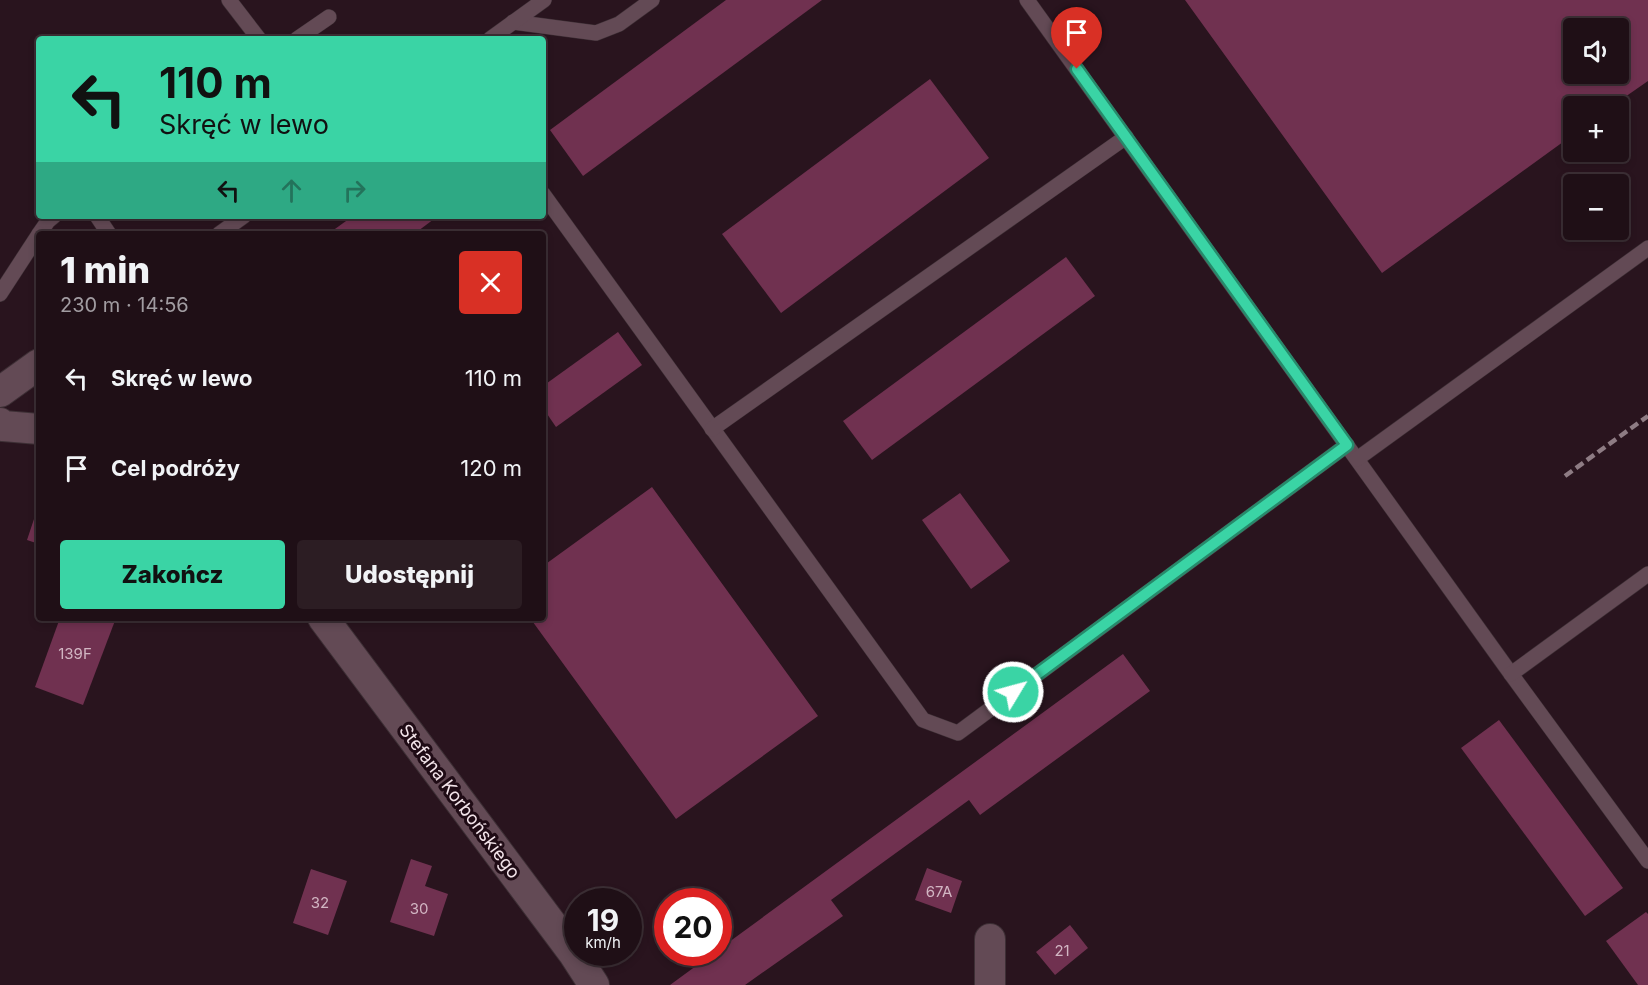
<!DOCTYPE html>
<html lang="pl">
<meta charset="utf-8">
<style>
:root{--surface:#1f0f16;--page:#2c1d23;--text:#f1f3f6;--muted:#a19ca1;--line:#3c2f35;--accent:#3ad4a5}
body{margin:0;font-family:Inter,sans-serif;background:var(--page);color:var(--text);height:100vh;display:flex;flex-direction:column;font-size:22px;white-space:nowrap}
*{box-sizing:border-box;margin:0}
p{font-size:20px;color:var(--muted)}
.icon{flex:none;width:33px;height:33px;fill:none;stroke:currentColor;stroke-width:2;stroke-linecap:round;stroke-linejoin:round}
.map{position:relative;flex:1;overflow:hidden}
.drawer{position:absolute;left:36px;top:231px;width:510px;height:390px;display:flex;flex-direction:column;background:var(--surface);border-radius:6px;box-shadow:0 3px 9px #0003,0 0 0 2px var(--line)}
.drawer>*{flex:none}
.banner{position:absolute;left:36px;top:36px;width:510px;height:183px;border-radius:6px;box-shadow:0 3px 9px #0003,0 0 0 2px var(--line);background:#3ad4a5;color:#111;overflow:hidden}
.tools{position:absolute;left:1563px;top:18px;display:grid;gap:12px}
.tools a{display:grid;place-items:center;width:66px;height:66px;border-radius:6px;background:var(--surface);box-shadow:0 3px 9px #0003,0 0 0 2px var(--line);font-size:30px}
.speed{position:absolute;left:564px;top:888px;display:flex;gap:12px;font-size:30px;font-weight:700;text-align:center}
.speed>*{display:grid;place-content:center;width:78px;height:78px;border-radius:50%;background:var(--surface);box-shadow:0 3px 9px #0003,0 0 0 2px var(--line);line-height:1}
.speed small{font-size:15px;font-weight:400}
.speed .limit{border:9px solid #d22;background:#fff;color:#111}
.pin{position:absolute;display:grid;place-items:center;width:51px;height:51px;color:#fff;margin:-62px -26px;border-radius:50% 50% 50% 0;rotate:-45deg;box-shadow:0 0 6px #0007}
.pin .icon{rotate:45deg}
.me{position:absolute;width:66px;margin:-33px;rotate:53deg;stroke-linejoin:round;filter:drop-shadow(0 0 4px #0008)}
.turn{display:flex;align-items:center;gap:21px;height:126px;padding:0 24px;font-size:27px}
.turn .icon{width:78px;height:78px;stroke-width:2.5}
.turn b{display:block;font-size:42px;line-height:51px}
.lanes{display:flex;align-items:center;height:57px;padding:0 24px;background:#0003;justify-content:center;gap:30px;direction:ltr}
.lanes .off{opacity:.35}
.round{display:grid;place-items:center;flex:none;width:63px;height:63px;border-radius:6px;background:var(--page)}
.overview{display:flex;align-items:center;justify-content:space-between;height:102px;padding:0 24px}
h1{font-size:36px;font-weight:800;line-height:45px}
.primary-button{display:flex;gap:12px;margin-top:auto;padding:12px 24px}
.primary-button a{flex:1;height:69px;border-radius:6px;background:var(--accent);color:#111;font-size:24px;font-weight:800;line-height:69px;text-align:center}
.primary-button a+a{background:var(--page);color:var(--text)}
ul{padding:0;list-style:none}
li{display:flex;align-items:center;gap:18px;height:90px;padding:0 24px}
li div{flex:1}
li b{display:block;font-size:22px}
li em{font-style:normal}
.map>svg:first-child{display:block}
.building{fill:#703150;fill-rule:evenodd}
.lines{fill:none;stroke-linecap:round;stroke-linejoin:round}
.service-casing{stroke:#3d2f35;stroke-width:16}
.minor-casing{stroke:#3d2f35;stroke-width:32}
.service{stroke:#634a55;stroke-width:15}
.minor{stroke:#634a55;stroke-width:30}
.rail{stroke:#8e7c84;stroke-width:4.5;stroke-dasharray:9 4.5;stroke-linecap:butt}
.route-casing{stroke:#268a6b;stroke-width:15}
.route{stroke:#3ad4a5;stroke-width:10}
.labels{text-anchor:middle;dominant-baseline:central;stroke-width:6;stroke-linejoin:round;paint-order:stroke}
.number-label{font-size:15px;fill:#d2b6c3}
.street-label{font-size:18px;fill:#f2e3e9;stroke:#1f0b15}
</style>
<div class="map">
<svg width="1648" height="985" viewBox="0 0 1648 985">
<rect width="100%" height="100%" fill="#29141e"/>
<!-- building -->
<g class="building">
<path d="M726 0H822L583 176 550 130Z"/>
<path d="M1185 0H1648V81L1612 106H1574V134L1382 273ZM1574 28H1618V74H1574Z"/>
<path d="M930 79 989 158 781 313 722 234Z"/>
<path d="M353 216H438L414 234H328Z"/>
<path d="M1066 257 1095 296 872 460 843 421Z"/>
<path d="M618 332 642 365 556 427 543 408V386Z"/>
<path d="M652 487 818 716 676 819 530 618H543V566Z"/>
<path d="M960 493 1010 561 971 589 922 520Z"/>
<path d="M39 504V544L27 540Z"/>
<path d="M60 618H116L83 705 35 687Z"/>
<path d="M1123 654 1150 691 980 815 969 800 831 900 843 916 745 985H670L715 952H718V950Z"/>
<path d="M1499 720 1623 888 1585 916 1461 748Z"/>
<path d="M411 859 432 866 425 886 448 894 434 936 390 922Z"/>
<path d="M927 868 962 881 951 913 915 900Z"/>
<path d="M311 869 347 881 328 935 293 923Z"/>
<path d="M1646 912 1648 914V985H1638L1606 941Z"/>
<path d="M1070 925 1088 948 1055 975 1036 952Z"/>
</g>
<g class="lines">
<!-- service casing -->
<g class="service-casing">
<g id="service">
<path d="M229 0 259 39"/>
<path d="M1027 0 1511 674 1648 861"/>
<path d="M513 22 596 33 619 24 652 0"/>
<path d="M297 39 329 17"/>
<path d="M490 39 544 0"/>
<path d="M543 194 923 720 958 733 1347 445"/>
<path d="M97 216 109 234"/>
<path d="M39 234 48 221 54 216"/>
<path d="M219 234 244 216"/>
<path d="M0 294 39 234"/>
<path d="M712 429 1126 137"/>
<path d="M1357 459 1648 248"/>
<path d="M1511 674 1648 574"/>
</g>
</g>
<!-- minor casing -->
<g class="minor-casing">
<g id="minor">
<path d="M0 392 39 364"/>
<path d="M0 423 3 426 39 429"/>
<path d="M323 618 574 954 594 985"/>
<path d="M990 939V985"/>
</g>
</g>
<!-- service -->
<use href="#service" class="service"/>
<!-- minor -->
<use href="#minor" class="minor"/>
<!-- rail -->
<path class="rail" d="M1565 476 1648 416"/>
</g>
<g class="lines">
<!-- route casing -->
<g class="route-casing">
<path id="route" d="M1013 692 1347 445 1077 69"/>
</g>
<!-- route -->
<use href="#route" class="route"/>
</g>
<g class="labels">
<!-- number labels -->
<g class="number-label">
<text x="75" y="653">139F</text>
<text x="939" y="891">67A</text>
<text x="320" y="902">32</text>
<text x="419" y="908">30</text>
<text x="1062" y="950">21</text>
</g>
<!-- street labels -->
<g class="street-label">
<text transform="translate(460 801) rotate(53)">Stefana Korbońskiego</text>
</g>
</g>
</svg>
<div class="tools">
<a><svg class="icon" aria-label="sound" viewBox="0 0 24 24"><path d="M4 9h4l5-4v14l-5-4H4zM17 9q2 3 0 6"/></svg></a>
<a>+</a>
<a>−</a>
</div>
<div class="speed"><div>19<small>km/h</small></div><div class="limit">20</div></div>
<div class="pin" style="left:1077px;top:69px;background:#d93025"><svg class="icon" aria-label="arrive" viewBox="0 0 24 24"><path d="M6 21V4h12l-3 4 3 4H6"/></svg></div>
<svg class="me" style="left:1013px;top:692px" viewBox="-20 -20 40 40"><circle r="17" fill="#3ad4a5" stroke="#fff" stroke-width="3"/><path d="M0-11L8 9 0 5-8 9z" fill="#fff"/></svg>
<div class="banner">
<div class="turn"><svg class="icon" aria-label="left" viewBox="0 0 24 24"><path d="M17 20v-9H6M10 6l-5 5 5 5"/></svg><div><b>110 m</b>Skręć w lewo</div></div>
<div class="lanes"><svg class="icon" aria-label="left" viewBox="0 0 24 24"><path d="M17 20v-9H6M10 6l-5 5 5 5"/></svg><svg class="icon off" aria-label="ahead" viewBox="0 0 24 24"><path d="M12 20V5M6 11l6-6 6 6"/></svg><svg class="icon off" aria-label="right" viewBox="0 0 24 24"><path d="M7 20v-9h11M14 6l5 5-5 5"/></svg></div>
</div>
<section class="drawer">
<div class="overview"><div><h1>1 min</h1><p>230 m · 14:56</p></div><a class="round" style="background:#d93025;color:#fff"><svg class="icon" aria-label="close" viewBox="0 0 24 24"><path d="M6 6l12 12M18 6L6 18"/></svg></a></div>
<ul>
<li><svg class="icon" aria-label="left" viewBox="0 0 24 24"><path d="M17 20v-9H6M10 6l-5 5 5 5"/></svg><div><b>Skręć w lewo</b></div><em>110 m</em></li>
<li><svg class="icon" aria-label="arrive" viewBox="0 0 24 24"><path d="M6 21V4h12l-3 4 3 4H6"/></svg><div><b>Cel podróży</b></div><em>120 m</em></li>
</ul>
<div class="primary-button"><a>Zakończ</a><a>Udostępnij</a></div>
</section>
</div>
